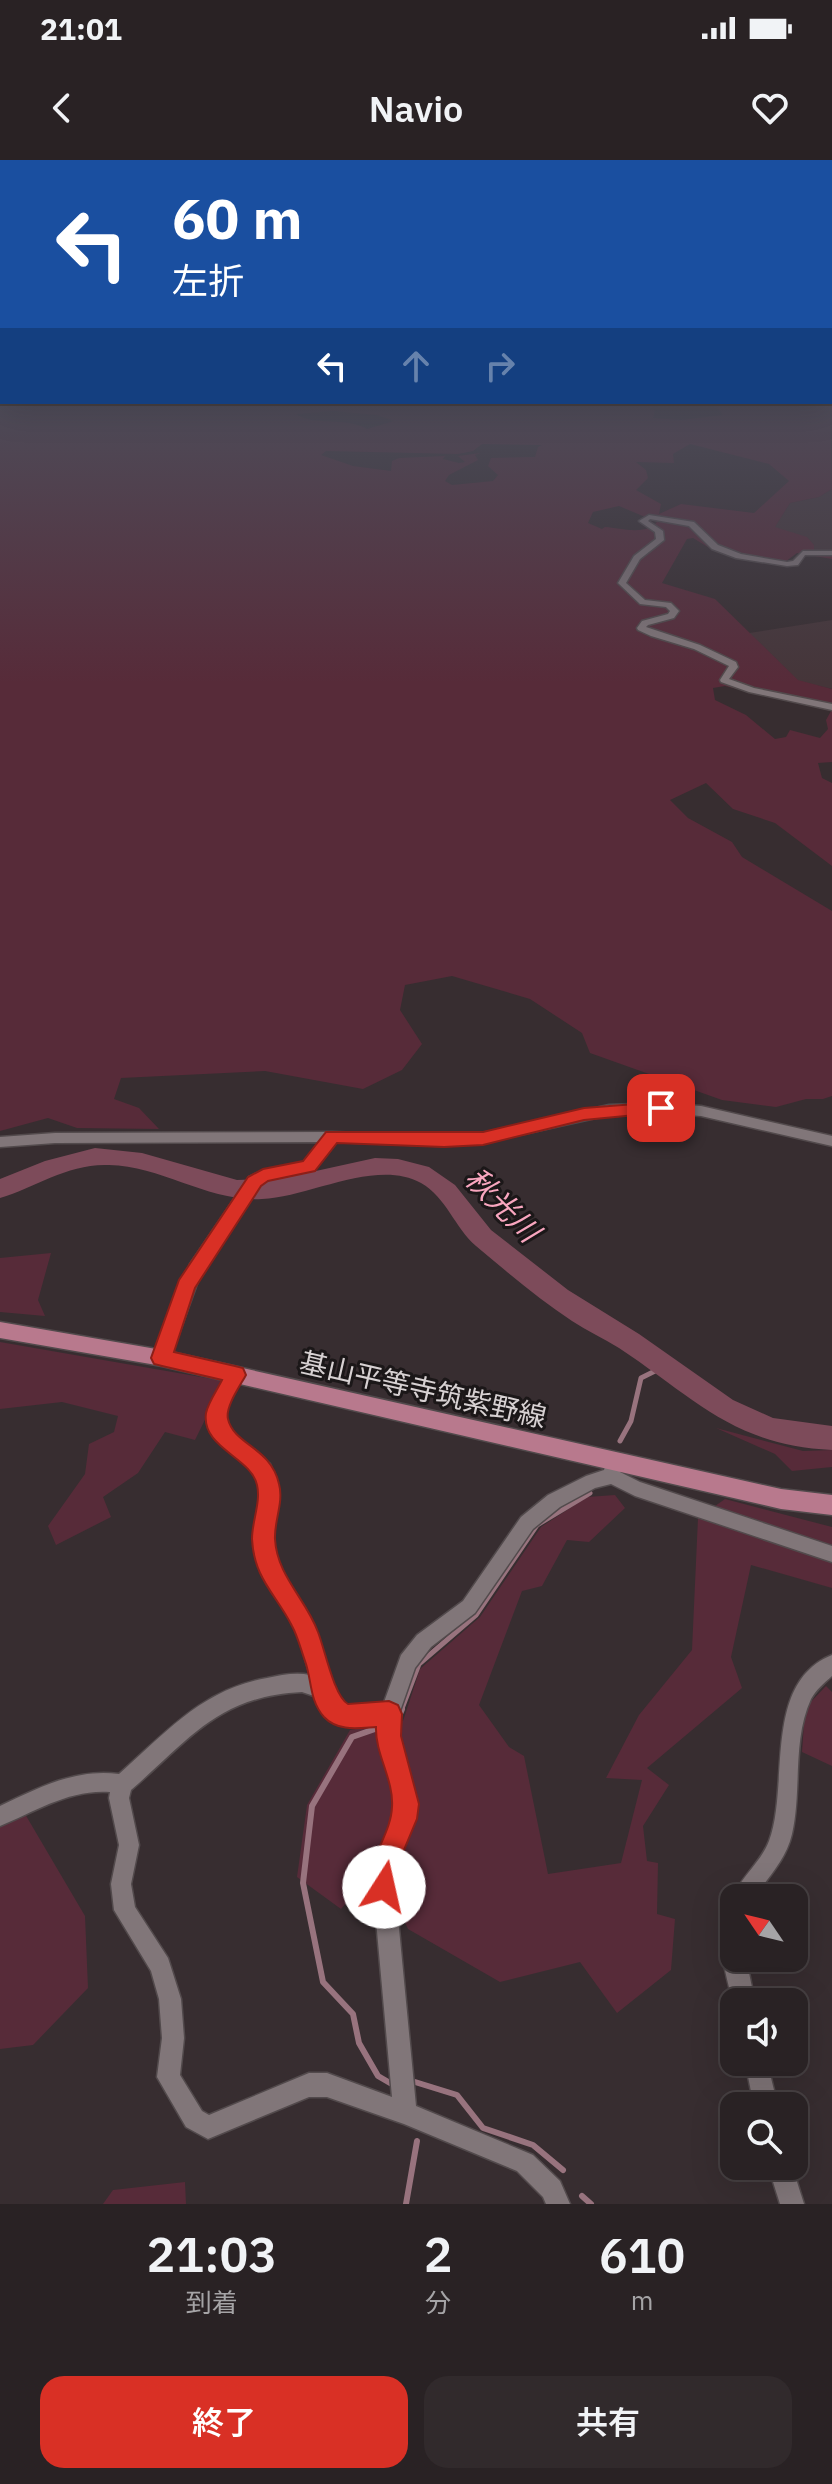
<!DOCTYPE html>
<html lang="ja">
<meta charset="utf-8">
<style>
:root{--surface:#292224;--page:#312a2c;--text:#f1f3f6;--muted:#a5a4a6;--line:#453f41;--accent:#d93025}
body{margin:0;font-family:"IBM Plex Sans","Noto Sans JP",sans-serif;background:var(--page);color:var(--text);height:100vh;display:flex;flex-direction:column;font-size:30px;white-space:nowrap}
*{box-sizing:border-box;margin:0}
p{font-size:26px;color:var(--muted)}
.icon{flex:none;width:44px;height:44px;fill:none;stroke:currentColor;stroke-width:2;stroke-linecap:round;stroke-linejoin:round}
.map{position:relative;height:2044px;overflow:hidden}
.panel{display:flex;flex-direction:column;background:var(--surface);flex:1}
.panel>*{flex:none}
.hud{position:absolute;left:0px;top:0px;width:832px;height:244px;box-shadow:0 8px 32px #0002,0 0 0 2px var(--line);background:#1a4fa0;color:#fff;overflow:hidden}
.needle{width:52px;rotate:305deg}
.tools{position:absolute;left:720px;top:1724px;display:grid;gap:16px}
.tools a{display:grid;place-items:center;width:88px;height:88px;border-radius:16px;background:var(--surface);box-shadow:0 8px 32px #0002,0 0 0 2px var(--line);font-size:40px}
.pin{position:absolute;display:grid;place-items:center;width:68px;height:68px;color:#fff;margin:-34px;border-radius:16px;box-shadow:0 4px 12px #0006}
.me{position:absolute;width:88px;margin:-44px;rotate:10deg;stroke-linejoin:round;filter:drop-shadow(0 0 6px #0008)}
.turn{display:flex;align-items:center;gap:28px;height:168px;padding:0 40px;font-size:36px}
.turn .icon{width:104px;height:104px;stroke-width:2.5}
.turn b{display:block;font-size:56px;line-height:68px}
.lanes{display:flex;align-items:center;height:76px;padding:0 40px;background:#0003;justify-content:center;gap:40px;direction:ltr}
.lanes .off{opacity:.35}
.eta{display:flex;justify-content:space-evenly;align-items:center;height:136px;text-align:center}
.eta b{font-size:48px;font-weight:600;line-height:56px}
.button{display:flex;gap:16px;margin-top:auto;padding:16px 40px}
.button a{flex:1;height:92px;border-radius:24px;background:var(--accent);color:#fff;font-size:32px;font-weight:600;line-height:92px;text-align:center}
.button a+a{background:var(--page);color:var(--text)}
.status{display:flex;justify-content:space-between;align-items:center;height:56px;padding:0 40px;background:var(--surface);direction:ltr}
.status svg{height:22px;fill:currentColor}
header{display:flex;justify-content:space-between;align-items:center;height:104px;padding:0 40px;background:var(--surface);font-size:36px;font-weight:600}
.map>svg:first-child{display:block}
.built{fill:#453539}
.green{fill:#572b39;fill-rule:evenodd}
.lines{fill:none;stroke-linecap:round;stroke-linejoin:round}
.stream-far1{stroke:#98737e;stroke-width:5}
.stream{stroke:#98737e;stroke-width:6}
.river{fill:#7d4b5a;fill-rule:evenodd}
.minor-casing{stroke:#524a4c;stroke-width:3}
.major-casing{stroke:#524a4c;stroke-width:3}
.minor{fill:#817679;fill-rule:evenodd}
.major{fill:#b8798d;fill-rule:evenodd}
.route{fill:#d93025;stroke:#8d1f18;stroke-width:2}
.labels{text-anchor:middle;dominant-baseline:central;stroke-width:6;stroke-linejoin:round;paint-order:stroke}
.street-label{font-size:28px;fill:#d7d1d2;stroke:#1b1718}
.water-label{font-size:30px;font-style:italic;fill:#f9a6bf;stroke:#1b1718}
</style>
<div class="status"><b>21:01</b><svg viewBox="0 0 49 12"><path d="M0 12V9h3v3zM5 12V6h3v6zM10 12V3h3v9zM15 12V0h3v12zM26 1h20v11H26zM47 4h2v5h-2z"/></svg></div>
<header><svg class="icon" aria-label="back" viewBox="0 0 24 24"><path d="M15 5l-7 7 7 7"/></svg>Navio<svg class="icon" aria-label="heart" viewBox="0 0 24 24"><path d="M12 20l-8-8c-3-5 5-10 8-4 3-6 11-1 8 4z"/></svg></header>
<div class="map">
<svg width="832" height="2044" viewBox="0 0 832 2044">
<rect width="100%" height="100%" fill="#372d30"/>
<!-- built -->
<g class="built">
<path d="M832 329V391L814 390V385L774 368 790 343 819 337Z"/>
<path d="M832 460V529L798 521 749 473Z"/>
</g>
<!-- green -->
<g class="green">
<path d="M830 237 832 329 819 337 790 343 775 367 807 377 814 385V394L832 395V399L797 393 785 402C766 399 738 398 722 387 709 377 708 369 691 366 705 388 729 395 754 402L716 392 693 378 687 379 662 423 715 439 798 520 832 529V602L818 603 822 618 832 623V706L775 663 733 649 706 623 670 640 688 658 732 682 742 697 832 751V936L823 939H806L776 947 722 940 590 893 582 873 530 839 452 816 405 825 400 850 422 884 402 910 363 929 265 911 121 918 114 939 139 948 159 969 77 968 48 958 0 971V246L26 242H660L650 249 655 250 653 258 681 260 723 255 715 245 720 242H830ZM333 251 377 255 394 261 367 269C345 256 315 267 296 254ZM482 284 542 285 538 287 535 297 491 298 488 306 498 315 493 321 452 325 445 321 449 315 478 300 475 295 481 293 458 296 465 302 459 303 443 299 445 296 399 298 392 301 391 311 353 306 321 295 326 291 458 294 473 291ZM690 284 769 304 789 321 754 353 681 344 659 354 661 344 636 330 648 318 646 310 636 302 674 303 673 294ZM619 346 657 362C645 376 621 368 605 367L602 369 588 363 593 352ZM725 526 831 551 826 560 828 569 820 578 790 570 786 577 775 579 746 555 715 540 713 528Z"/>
<path d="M51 1093 38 1140 45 1156 0 1152V1098Z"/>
<path d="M0 1182 224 1221 195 1280 165 1272 138 1313 103 1337 111 1357 56 1385 48 1366 85 1314 89 1284 114 1272 118 1256 62 1242 0 1249Z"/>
<path d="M716 1268 803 1291 832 1290V1307L792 1311 775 1294Z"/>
<path d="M615 1335 625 1348 589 1382 567 1380 542 1426 522 1431 479 1545 509 1587 524 1596 548 1714 621 1703 642 1620 606 1618 639 1555 692 1490 698 1358 725 1339 832 1367V1428L751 1405 731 1497 742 1528 647 1608 669 1625 643 1666 647 1701 658 1703 657 1754 675 1759 671 1810 617 1853 580 1802 500 1822 408 1769 379 1706 341 1749 297 1717 307 1645 350 1570 403 1561 420 1509 480 1457 541 1367 587 1337Z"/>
<path d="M826 1526 832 1532V1606L802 1592 805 1548Z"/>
<path d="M25 1654 85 1756 88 1828 33 1885 0 1889V1666Z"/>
<path d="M185 2022 186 2044H103L113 2030Z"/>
</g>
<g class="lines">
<!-- stream-far1 -->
<g class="stream-far1">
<path d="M620 1281 631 1261 641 1218 663 1207"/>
<path d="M401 1551 419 1504 476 1455 537 1365 590 1333"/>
</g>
<!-- stream -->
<g class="stream">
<path d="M397 1561 402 1549"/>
<path d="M375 1569 352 1577 312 1646 303 1723 323 1822 353 1854 359 1883 378 1916 390 1923"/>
<path d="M415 1922 457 1935 483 1968 533 1985 563 2010"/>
<path d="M582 2036 591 2044"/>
<path d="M406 2044 417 1981"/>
</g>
<!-- river -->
<path class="river" d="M95 988 142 993 237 1020 284 1018 375 998 398 999 429 1007 455 1025 491 1070 568 1130 639 1174 733 1240 773 1258 832 1266V1290C733 1285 696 1239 619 1188 603 1178 587 1171 572 1161 539 1139 507 1112 476 1086 455 1068 446 1037 421 1023 377 998 309 1037 262 1039 208 1042 162 1006 109 1005 69 1003 36 1027 0 1038V1019L45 1001Z"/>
<!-- minor casing -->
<g class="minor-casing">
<g id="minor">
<path d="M649 355 694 362 718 385 741 394 787 402 793 401 803 391H832V395H805L798 405 787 406 736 398 712 389 689 366 650 359 648 361 663 371 664 380 640 399 626 423 645 440 671 443 679 451 674 458 648 465 646 467 700 485 736 502 738 507 729 519 754 528 832 544V550L749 532 721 522 720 520 729 506 694 489 651 476 638 470 637 468 642 461 668 454 670 451 666 447 640 444 618 423 634 396 656 379 655 372 639 361Z"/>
<path d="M661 943 701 946 832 976V986L701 956 661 953 609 955 483 983 444 986 336 982 314 1010 267 1020 259 1025 202 1110 170 1198 168 1203 162 1205 156 1203 154 1198 190 1104 249 1017 263 1011 305 1002 321 982 55 983 0 987V977L55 973 332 972 444 976 483 973 609 945Z"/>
<path d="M235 1208 241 1210 243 1215C238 1226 229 1239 226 1251 221 1270 256 1293 270 1304 285 1338 270 1350 273 1382 277 1417 291 1424 307 1452 315 1465 319 1483 325 1498 330 1513 328 1531 341 1543 349 1551 372 1545 383 1545L401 1495 417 1475 463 1441 521 1357 548 1335 586 1316 604 1310 606 1304 612 1301 618 1304 620 1312 640 1322 832 1386V1402L635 1336 611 1324 595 1328 560 1347 533 1369 475 1453 431 1487 415 1508 399 1554V1576L416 1644 413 1659 398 1697 395 1727 416 1946 533 1995 560 2021 570 2044H546L543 2037 517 2011 404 1964 327 1937H309L208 1979 186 1967 157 1917 162 1878 159 1839 151 1811 114 1750 111 1724 119 1685 109 1638 110 1632C70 1629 36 1651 0 1666V1646C38 1628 76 1608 119 1614 167 1572 201 1530 267 1518 281 1515 296 1512 310 1515L295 1465 262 1415 255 1379 261 1328 257 1313 224 1286 210 1264 209 1252 229 1210ZM302 1532 314 1536C335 1569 342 1566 379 1564V1576L396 1644 393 1659 378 1697 373 1727 392 1937 327 1913H309L209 1955 202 1951 180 1915 184 1878 181 1839 168 1798 135 1747 131 1724 139 1685 129 1638 131 1630C189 1580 218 1536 302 1532Z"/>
<path d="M832 1495V1516C824 1523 816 1530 811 1539 792 1580 802 1631 792 1674 786 1700 768 1717 754 1738H734V1742L732 1738C741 1717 761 1702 769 1681 790 1625 762 1523 832 1495Z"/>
<path d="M734 1756V1798H746L755 1842H734V1845C727 1820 716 1784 726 1759Z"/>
<path d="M745 1902H767L778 1946H754Z"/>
<path d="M768 2006H792L804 2044H780Z"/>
</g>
</g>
<!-- major casing -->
<g class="major-casing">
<path id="major" d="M0 1162 162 1190 781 1329 832 1335V1355L781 1349 162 1206 0 1178Z"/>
</g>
<!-- minor -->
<use href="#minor" class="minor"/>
<!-- major -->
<use href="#major" class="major"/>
</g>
<!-- sky -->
<linearGradient id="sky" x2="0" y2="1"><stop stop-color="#1e191a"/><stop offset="0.45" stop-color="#4d4c59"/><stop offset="1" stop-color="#4d4c59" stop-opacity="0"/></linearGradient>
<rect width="832" height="523" fill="url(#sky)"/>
<!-- route -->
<path class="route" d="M661 942 667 944 669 948 667 952 584 960 483 985 444 987 337 983 315 1011 268 1021 261 1026 195 1128 174 1192 235 1206 243 1208 246 1215C240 1226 225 1247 228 1259 234 1285 271 1287 279 1324 284 1342 274 1361 275 1379 277 1416 306 1439 318 1472 325 1490 334 1536 348 1544L389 1541 398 1545 402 1554 401 1576 419 1644 417 1659 401 1697 394 1737 384 1741 375 1737C361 1704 391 1678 392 1647 394 1620 375 1594 376 1567 359 1568 338 1572 324 1557 309 1540 312 1520 305 1501 301 1490 298 1477 292 1466 276 1434 254 1419 252 1379 252 1361 261 1342 257 1325 251 1297 201 1288 206 1253 208 1243 217 1230 222 1220L162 1206 154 1204 151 1198 179 1120 248 1017 263 1009 303 1001 326 972H483L584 948Z"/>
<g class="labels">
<!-- street labels -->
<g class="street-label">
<text transform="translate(423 1229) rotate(13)">基山平等寺筑紫野線</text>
</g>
<!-- water labels -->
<g class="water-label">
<text transform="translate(503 1044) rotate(45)">秋光川</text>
</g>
</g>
</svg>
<div class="tools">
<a><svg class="needle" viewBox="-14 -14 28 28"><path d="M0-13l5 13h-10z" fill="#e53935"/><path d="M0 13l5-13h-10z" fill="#a5a4a6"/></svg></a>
<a><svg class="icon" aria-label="sound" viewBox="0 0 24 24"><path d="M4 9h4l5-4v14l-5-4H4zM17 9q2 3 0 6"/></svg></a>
<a><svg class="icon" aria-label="search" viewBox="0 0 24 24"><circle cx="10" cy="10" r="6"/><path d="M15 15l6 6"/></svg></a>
</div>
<div class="pin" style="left:661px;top:948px;background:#d93025"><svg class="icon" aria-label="arrive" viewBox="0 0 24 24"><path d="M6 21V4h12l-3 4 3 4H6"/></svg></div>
<svg class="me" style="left:384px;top:1727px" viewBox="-20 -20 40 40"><circle r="19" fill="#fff"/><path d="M0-13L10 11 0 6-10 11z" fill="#d93025"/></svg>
<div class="hud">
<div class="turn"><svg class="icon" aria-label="left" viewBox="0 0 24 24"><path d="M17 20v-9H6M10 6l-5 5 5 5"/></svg><div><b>60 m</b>左折</div></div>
<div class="lanes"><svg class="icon" aria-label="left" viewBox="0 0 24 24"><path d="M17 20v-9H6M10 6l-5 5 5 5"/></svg><svg class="icon off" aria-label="ahead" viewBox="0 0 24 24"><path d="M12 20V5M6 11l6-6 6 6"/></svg><svg class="icon off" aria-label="right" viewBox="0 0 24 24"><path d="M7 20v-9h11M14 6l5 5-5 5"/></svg></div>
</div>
</div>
<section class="panel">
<div class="eta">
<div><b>21:03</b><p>到着</p></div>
<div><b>2</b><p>分</p></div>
<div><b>610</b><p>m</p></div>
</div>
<div class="button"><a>終了</a><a>共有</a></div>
</section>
